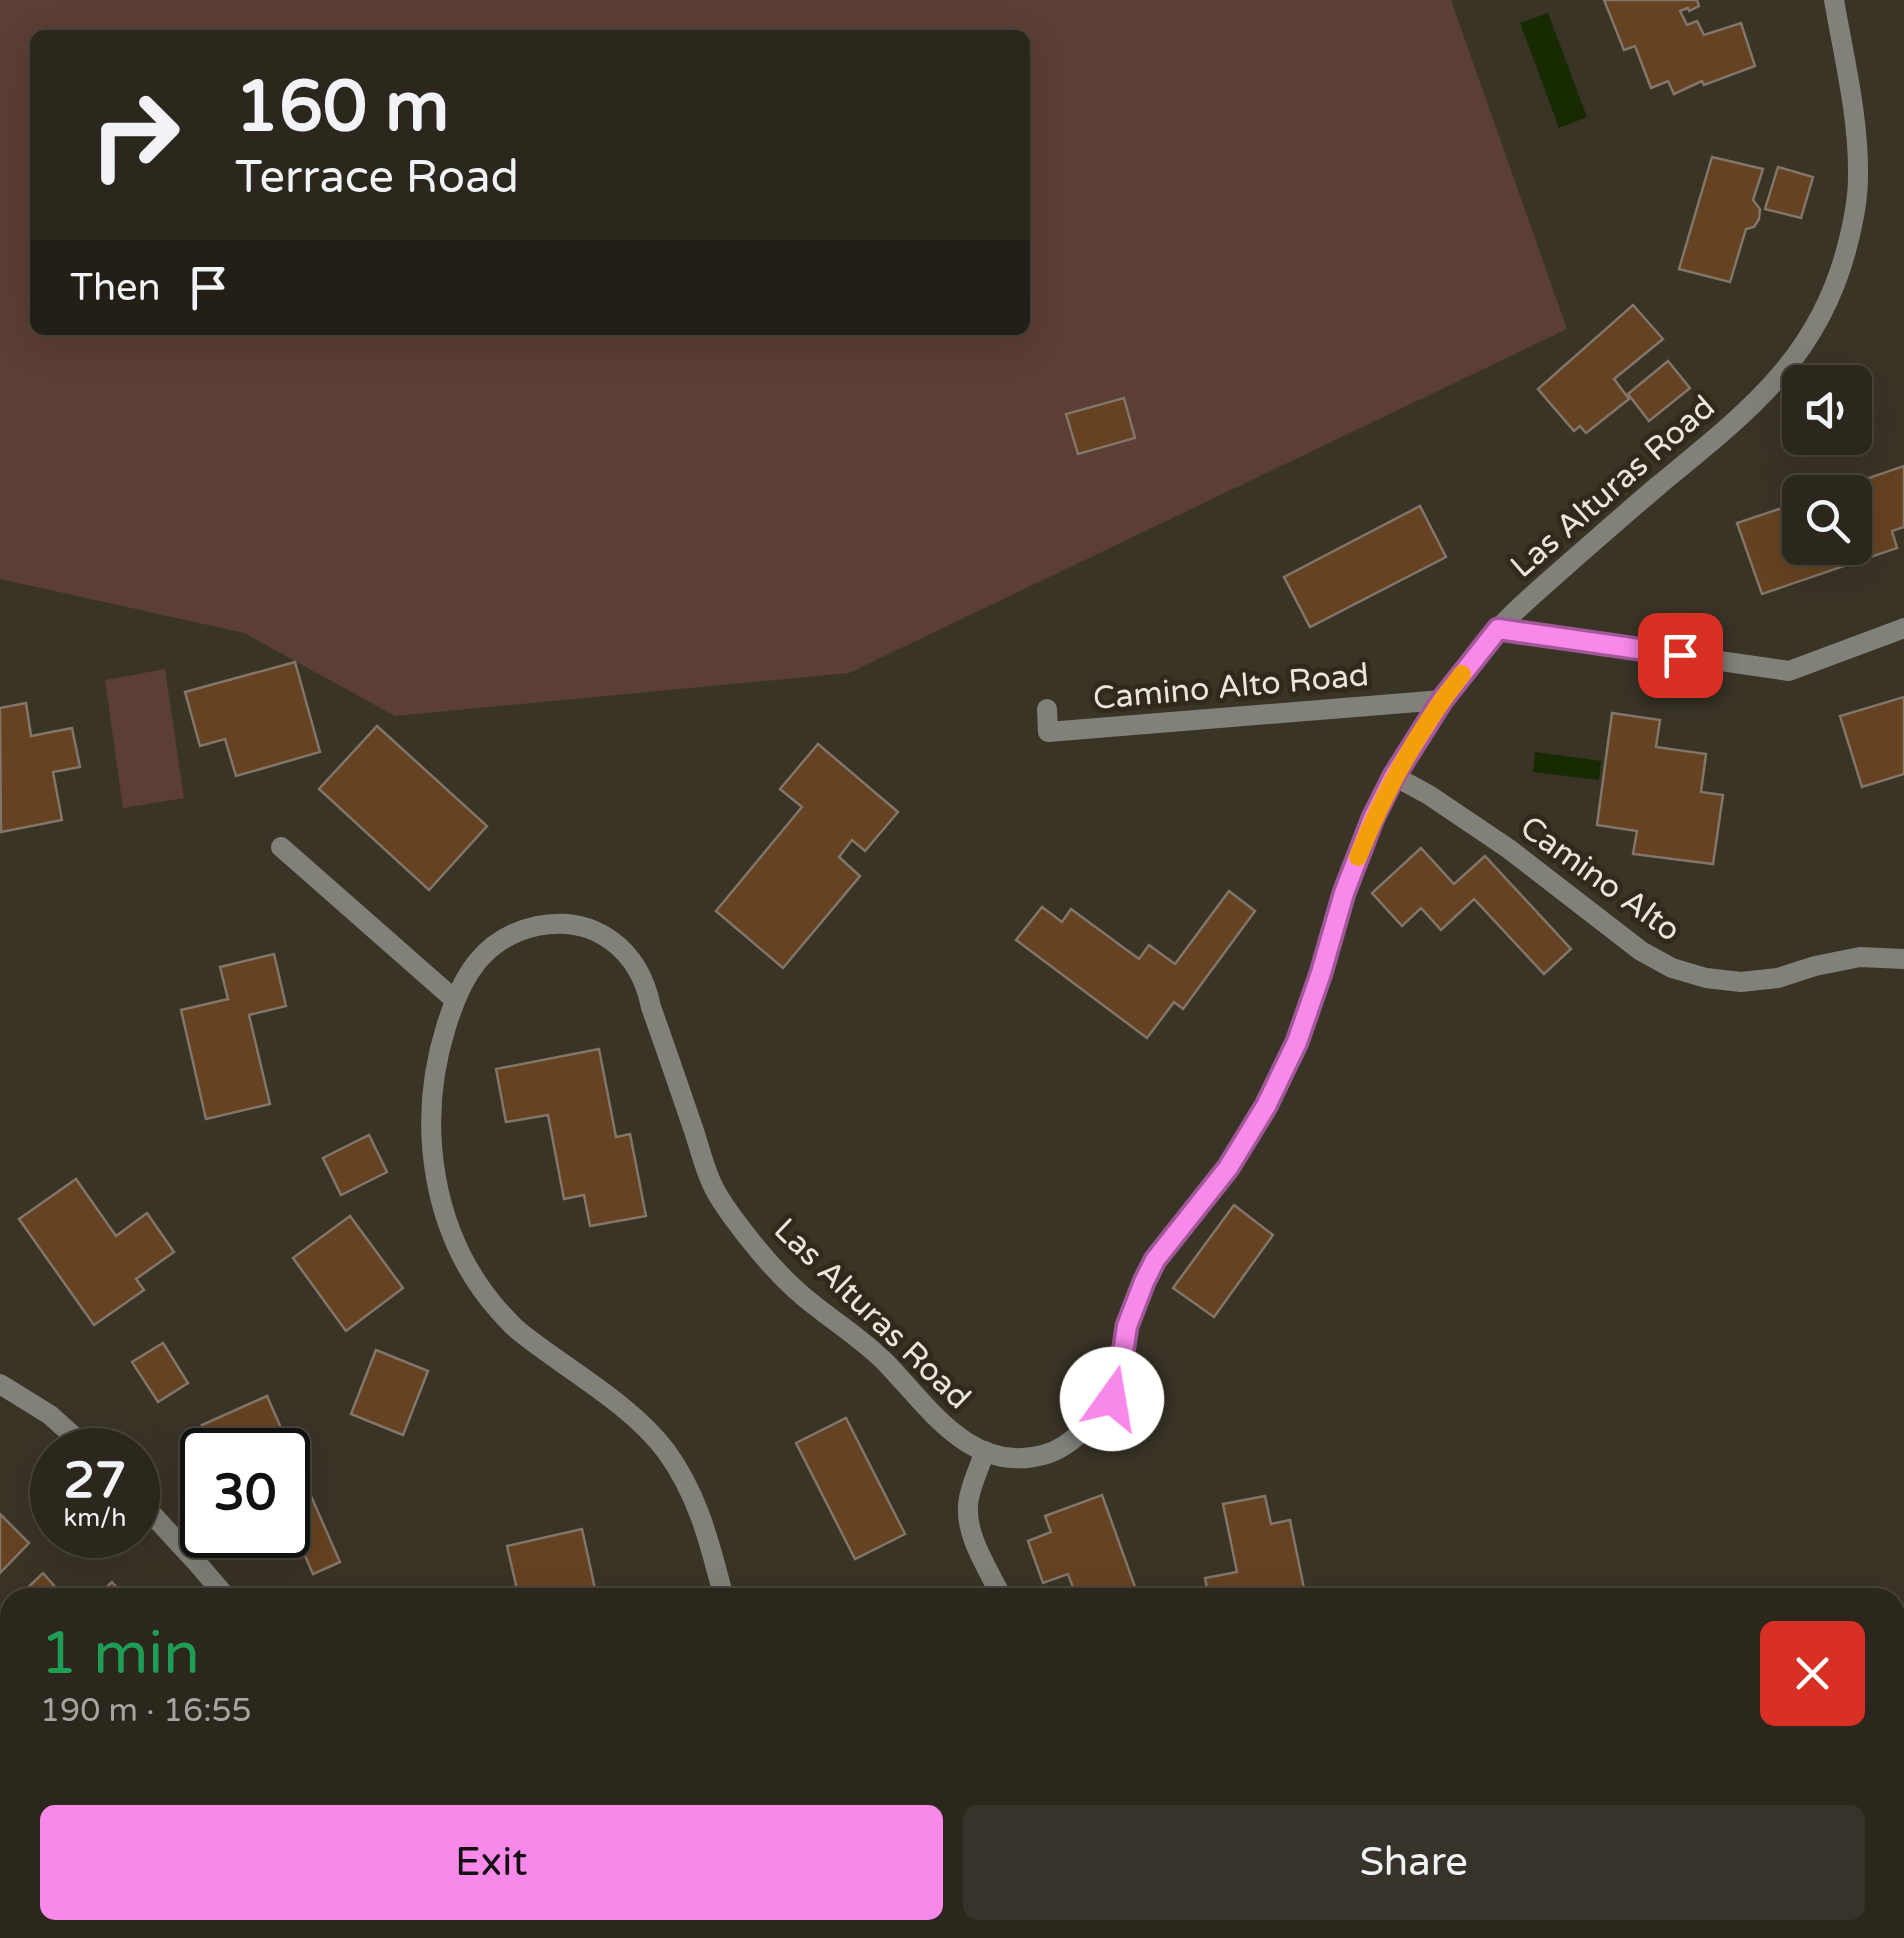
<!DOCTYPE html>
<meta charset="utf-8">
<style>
:root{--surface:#2c271d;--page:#38332a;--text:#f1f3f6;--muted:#a6a5a4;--line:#48443b;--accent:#f888ea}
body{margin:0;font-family:"Varela Round",sans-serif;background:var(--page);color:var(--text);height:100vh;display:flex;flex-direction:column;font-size:38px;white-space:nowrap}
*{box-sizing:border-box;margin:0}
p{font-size:32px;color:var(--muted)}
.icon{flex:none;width:55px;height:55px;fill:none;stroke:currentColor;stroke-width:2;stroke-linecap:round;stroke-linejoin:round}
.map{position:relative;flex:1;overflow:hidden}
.drawer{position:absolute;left:0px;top:1588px;width:1905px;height:352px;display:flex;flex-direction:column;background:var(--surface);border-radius:30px 30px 0 0;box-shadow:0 10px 40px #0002,0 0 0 2px var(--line)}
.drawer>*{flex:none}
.top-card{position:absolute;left:30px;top:30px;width:1000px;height:305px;border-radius:15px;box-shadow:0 10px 40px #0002,0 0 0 2px var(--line);background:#2c271d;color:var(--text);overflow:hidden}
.controls{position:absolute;left:1782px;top:365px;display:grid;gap:20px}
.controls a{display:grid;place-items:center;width:90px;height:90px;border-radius:15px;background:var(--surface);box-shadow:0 10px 40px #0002,0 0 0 2px var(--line);font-size:50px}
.speed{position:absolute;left:30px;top:1428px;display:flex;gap:20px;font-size:50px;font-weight:700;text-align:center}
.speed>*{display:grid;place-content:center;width:130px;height:130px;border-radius:50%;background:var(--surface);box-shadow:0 10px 40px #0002,0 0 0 2px var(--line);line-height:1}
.speed small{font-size:25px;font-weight:400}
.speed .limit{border:5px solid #111;border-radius:15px;background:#fff;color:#111}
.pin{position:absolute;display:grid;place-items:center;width:85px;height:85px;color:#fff;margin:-42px;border-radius:20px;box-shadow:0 5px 15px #0006}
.me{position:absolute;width:110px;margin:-55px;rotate:13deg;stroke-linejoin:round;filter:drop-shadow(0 0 8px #0008)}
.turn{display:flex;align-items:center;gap:35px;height:210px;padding:0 40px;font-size:45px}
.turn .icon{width:130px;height:130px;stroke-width:2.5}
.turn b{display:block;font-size:70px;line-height:85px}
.then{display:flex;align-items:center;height:95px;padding:0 40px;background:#0003;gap:20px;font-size:38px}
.round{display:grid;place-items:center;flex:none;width:105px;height:105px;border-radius:15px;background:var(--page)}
.head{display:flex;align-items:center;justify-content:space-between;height:170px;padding:0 40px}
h1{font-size:60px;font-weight:600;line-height:75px;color:#1e9e55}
.action{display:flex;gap:20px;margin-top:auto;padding:20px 40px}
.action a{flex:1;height:115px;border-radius:15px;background:var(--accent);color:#111;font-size:40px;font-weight:600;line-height:115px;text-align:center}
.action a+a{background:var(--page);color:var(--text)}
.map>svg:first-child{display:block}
.green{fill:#5b3e34;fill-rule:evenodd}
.water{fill:#182a01}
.building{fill:#654221;stroke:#82756a;stroke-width:2.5}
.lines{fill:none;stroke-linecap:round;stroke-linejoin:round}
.street{stroke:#81817a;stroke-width:20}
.route-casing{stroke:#a15898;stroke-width:25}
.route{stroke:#f888ea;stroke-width:18}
.slow{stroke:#f59e0b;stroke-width:18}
.labels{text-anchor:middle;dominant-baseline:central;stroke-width:10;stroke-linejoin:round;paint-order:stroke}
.street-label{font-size:32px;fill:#eae6dd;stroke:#302a1d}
</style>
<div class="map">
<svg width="1904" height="1938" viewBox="0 0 1904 1938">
<rect width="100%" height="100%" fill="#3a3427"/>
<!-- green -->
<g class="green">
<path d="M0 0H1451L1567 329 849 673 395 716 244 633 0 579ZM35 35H1025V330H35Z"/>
<path d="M165 669 184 798 123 808 105 680Z"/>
<path d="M1426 1930H1775L1778 1938H1416Z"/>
</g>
<!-- water -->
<g class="water">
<path d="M1548 13 1587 117 1559 128 1520 23Z"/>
<path d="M1535 752 1601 761 1599 780 1533 772Z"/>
</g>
<!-- building -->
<g class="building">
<path d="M1604 0H1697L1699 6 1689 11 1688 8 1680 11 1687 25 1697 21 1704 35 1741 23 1755 66 1704 85 1702 81 1674 94 1668 81 1651 88 1635 46 1624 50Z"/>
<path d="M1712 157 1763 169 1753 200 1760 209 1759 219 1754 227 1746 229 1730 282 1679 269Z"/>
<path d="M1778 167 1813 177 1801 218 1765 209Z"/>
<path d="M1633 305 1663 339 1614 379 1629 399 1586 433 1580 426 1574 431 1538 389Z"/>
<path d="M1668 361 1690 388 1649 421 1628 394Z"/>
<path d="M1124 398 1135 438 1078 454 1066 414Z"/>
<path d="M1904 466V527L1892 531 1897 548 1762 594 1737 523 1800 502V548H1855V492H1828Z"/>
<path d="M1420 506 1446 557 1310 627 1284 577Z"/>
<path d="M295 662 320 752 236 776 225 739 200 746 185 692Z"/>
<path d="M1904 697V774L1862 787 1840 716Z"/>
<path d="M26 703 31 736 72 728 80 767 53 772 62 820 1 832 0 708Z"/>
<path d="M1612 713 1660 720 1656 747 1706 754 1701 792 1723 795 1713 864 1633 854 1637 831 1597 825Z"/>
<path d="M377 726 487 826 429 890 319 789Z"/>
<path d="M818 744 898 812 865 851 852 840 839 857 860 876 783 968 716 911 802 807 780 789Z"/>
<path d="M1421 848 1454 884 1485 856 1571 949 1544 974 1474 899 1441 930 1421 908 1402 926 1372 893Z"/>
<path d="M1229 891 1255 911 1183 1009 1174 1002 1147 1038 1016 940 1042 907 1062 922 1071 909 1139 959 1149 945 1175 964Z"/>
<path d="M274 954 286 1006 249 1015 270 1104 206 1119 181 1010 228 999 220 967Z"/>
<path d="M599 1049 616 1137 630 1134 646 1216 590 1226 584 1195 564 1199 548 1115 506 1122 496 1069Z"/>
<path d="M369 1135 387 1172 341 1195 323 1158Z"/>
<path d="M76 1179 116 1236 147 1213 174 1252 136 1279 144 1290 94 1325 19 1219Z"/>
<path d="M1234 1205 1273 1235 1214 1317 1173 1288Z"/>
<path d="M350 1216 403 1288 346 1331 293 1258Z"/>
<path d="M163 1343 188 1383 158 1402 132 1362Z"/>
<path d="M376 1350 428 1371 403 1435 351 1414Z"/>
<path d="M267 1396 340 1562 313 1574 289 1519 288 1520V1450H213L202 1425Z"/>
<path d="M846 1418 905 1534 855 1559 796 1443Z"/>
<path d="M1102 1495 1139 1598H1077L1068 1574 1043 1583 1028 1541 1051 1532 1045 1516Z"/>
<path d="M1265 1496 1271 1524 1290 1520 1306 1598H1209L1205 1578 1237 1572 1223 1504Z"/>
<path d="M0 1514 29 1543 0 1573Z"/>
<path d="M582 1529 597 1598H519L507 1546Z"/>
<path d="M43 1573 65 1598H17Z"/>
<path d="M112 1582 126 1598H95Z"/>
<path d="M10 1604V1639L0 1628V1614Z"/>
<path d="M0 1697 10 1708V1743L0 1752Z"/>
<path d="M10 1771V1866L8 1868 0 1860V1781Z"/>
<path d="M65 1930H154L179 1938H62Z"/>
<path d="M551 1930H621L622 1938H552Z"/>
<path d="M798 1930H872L875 1938H800Z"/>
</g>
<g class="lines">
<!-- street -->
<g class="street">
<path d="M1498 629 1789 671 1904 628"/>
<path d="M1047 709 1048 732 1442 700"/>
<path d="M1394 776 1429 795 1509 849 1641 951 1672 968 1706 978 1741 982 1778 978 1815 966 1860 957 1904 959"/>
<path d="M281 847 455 1000"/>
<path d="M0 1384 50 1415 89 1450"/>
<path d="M985 1451C980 1466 972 1482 969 1498 962 1532 988 1568 1002 1598"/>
<path d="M138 1499 198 1564 227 1598"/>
<path d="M724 1598C710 1545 699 1496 666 1451 631 1404 566 1369 520 1332 512 1326 506 1318 499 1311 431 1234 416 1123 446 1027 461 978 482 938 537 926 596 914 640 951 651 1007 666 1049 680 1090 694 1131 700 1149 705 1171 714 1188 723 1206 742 1230 755 1246 772 1267 793 1289 814 1305 839 1325 866 1342 888 1365 929 1408 972 1474 1043 1455 1059 1451 1070 1442 1083 1431 1125 1398 1115 1370 1127 1325 1131 1311 1138 1295 1144 1281 1157 1252 1180 1228 1200 1204 1225 1173 1247 1140 1266 1105 1289 1063 1307 1019 1321 973 1329 947 1334 919 1343 893 1377 795 1432 706 1499 628 1518 607 1540 589 1560 571 1593 542 1626 513 1659 485 1745 414 1818 360 1847 247 1853 224 1858 200 1858 177 1859 118 1844 58 1834 0"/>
<path d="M462 1930 468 1938"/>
<path d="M263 1938 270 1930"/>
<path d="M689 1938 691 1930"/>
</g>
</g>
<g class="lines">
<!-- route casing -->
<g class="route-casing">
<path id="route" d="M1112 1399 1120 1373 1127 1326 1144 1282 1155 1260 1228 1168 1266 1106 1297 1042 1321 973 1344 893 1373 818 1394 776 1442 700 1498 629 1680 655"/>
</g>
<!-- route -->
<use href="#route" class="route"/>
<!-- slow -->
<path class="slow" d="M1358 857C1384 792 1418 730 1462 674"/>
</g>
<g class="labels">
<!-- street labels -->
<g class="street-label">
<text transform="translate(1613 487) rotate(-41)">Las Alturas Road</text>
<text transform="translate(1231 687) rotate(-5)">Camino Alto Road</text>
<text transform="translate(1600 879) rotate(36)">Camino Alto</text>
<text transform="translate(872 1314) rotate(44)">Las Alturas Road</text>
</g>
</g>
</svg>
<div class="controls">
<a><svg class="icon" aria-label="sound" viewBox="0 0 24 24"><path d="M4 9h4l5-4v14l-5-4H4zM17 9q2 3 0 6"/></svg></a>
<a><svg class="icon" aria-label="search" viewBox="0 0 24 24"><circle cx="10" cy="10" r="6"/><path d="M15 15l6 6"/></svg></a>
</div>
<div class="speed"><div>27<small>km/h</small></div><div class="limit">30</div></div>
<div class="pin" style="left:1680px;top:655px;background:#d93025"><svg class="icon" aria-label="arrive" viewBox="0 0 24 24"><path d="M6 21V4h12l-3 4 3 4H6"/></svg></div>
<svg class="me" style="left:1112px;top:1399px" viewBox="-20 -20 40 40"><circle r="19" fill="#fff"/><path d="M0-13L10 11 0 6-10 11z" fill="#f888ea"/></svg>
<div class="top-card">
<div class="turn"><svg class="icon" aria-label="right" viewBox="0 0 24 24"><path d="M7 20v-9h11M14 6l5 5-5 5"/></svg><div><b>160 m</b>Terrace Road</div></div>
<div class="then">Then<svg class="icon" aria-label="arrive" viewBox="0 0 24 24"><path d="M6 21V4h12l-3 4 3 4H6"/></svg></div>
</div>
<section class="drawer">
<div class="head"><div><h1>1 min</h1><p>190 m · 16:55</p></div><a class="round" style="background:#d93025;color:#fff"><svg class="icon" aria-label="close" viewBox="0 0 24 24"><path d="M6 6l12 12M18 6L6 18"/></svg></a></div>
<div class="action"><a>Exit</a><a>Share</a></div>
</section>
</div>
